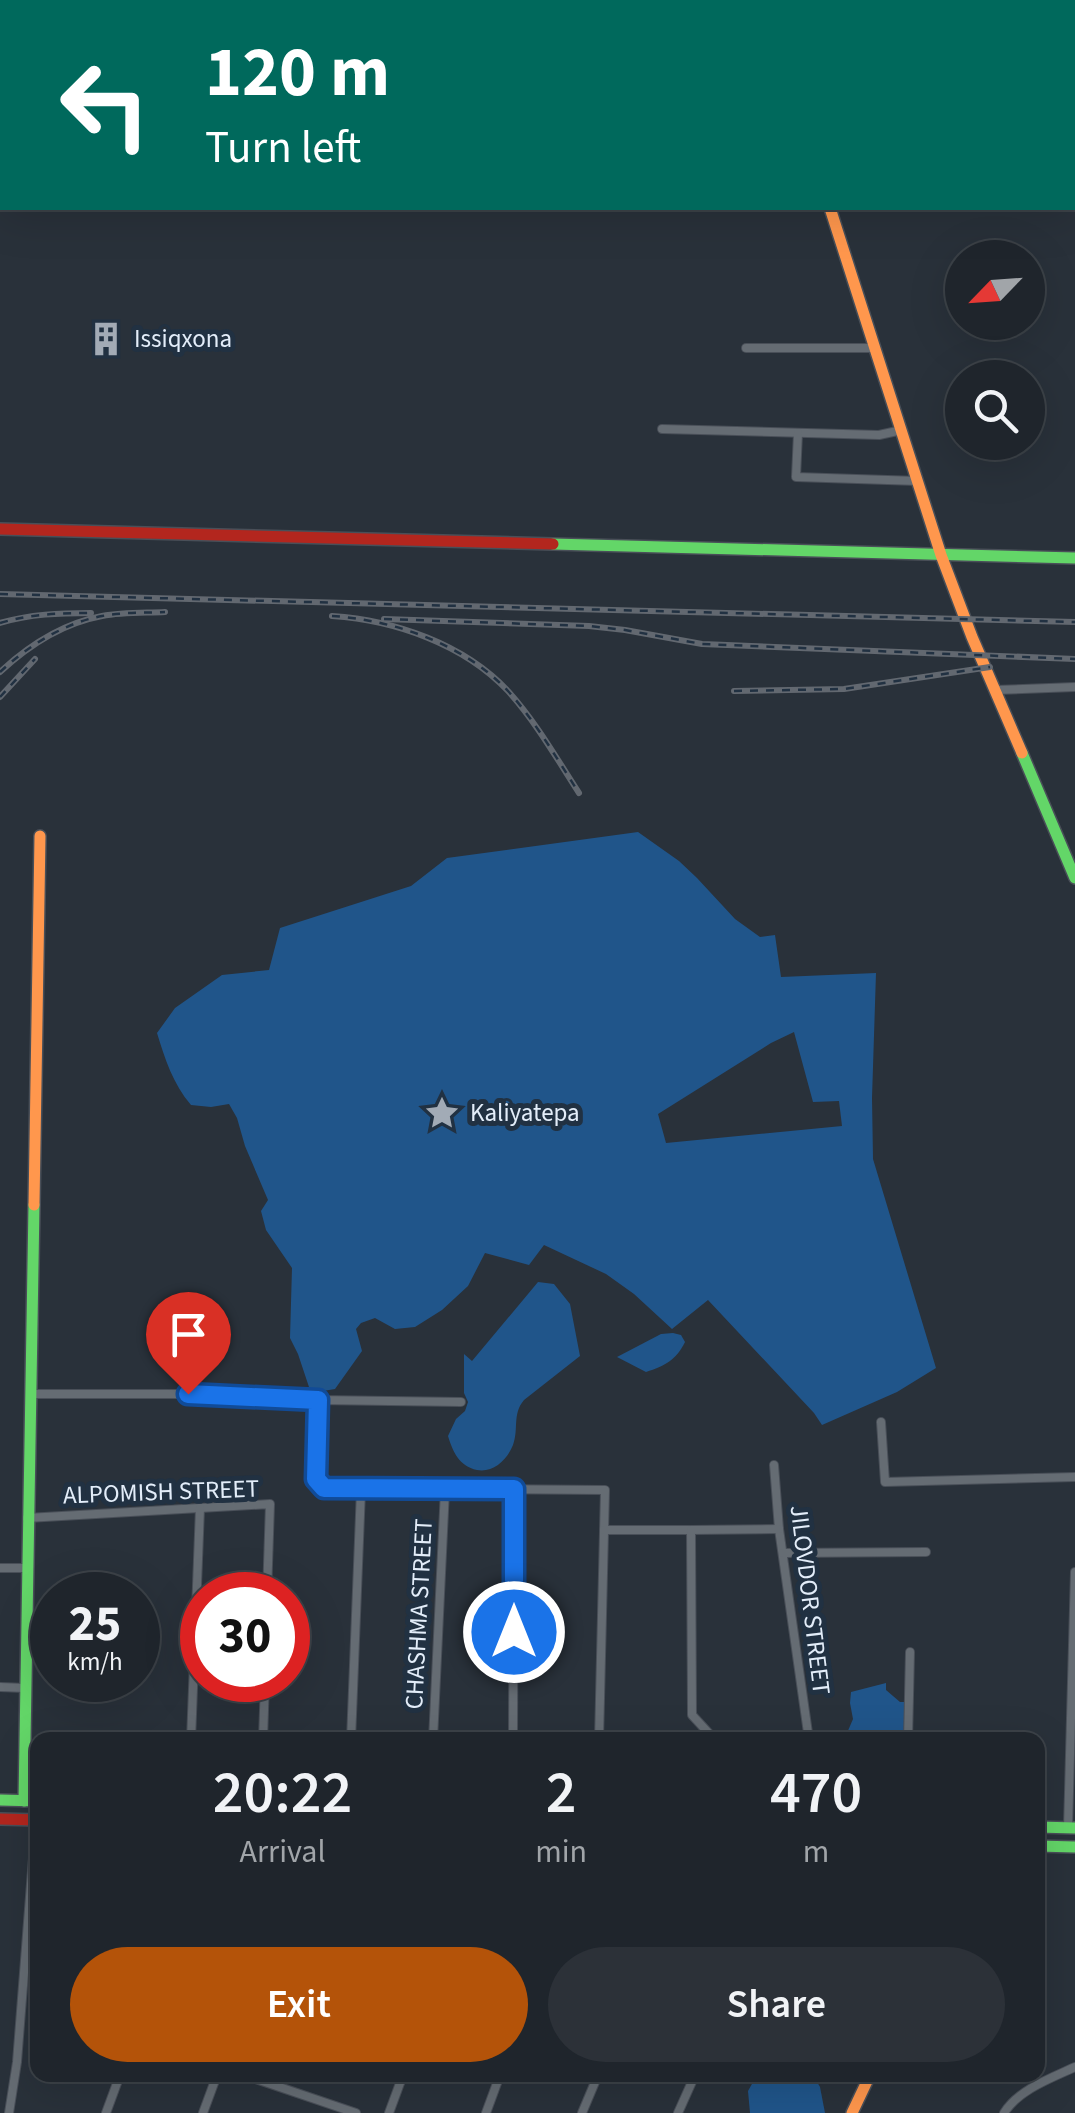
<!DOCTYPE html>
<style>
:root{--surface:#1f252c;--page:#2c3138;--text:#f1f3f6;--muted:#a1a5a9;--line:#3c4248;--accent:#b45309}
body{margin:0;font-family:"Source Sans 3",sans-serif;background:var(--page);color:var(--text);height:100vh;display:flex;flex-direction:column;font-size:38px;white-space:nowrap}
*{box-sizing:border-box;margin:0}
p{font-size:32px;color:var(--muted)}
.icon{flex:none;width:55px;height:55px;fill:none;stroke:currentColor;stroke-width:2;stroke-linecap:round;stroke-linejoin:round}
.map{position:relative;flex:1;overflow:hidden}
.details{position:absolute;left:30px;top:1732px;width:1015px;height:350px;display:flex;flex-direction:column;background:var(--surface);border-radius:20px;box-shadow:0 10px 40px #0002,0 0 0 2px var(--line)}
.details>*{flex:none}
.banner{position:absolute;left:0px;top:0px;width:1075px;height:210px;box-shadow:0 10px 40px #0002,0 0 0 2px var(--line);background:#00695c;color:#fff;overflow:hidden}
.needle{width:65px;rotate:245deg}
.fabs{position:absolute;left:945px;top:240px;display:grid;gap:20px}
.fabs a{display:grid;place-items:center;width:100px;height:100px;border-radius:50%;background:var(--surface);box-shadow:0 10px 40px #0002,0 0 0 2px var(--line);font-size:50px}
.speed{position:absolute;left:30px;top:1572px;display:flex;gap:20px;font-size:50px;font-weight:700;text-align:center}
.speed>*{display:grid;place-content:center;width:130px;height:130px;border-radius:50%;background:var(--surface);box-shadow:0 10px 40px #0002,0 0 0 2px var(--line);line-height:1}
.speed small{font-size:25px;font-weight:400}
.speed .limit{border:15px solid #d22;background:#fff;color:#111}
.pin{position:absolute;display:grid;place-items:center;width:85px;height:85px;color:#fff;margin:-102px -42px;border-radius:50% 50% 50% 0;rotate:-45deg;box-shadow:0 0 10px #0007}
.pin .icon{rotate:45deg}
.me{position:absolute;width:110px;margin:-55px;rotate:0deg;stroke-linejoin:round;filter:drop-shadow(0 0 8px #0008)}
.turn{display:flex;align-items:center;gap:35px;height:210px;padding:0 40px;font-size:45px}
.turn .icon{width:130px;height:130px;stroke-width:2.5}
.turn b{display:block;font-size:70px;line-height:85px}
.eta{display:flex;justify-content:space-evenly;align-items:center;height:170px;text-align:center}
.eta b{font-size:60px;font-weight:600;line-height:70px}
.primary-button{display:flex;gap:20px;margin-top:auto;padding:20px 40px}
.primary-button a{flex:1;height:115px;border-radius:60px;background:var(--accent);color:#fff;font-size:40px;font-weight:600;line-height:115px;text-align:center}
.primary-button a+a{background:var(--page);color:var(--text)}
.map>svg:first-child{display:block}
.green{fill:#20558a;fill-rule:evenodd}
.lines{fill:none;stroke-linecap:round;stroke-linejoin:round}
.street-casing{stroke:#494f58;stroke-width:10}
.fast-casing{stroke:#494f58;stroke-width:14}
.slow-casing{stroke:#494f58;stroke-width:14}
.jam-casing{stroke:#494f58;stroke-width:14}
.street{stroke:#656c73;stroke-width:8}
.fast{stroke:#63d668;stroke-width:11}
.slow{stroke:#ff974d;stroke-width:11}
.jam{stroke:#b3261e;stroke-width:11}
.rail-casing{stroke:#626870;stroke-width:6}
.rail{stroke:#213142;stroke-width:2.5;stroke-dasharray:8;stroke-linecap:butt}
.route-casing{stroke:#114b97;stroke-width:25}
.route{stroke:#1a73e8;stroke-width:18}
.labels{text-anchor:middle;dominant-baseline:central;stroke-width:10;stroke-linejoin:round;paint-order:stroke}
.poi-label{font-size:25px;fill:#e3edf9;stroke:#213142;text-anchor:start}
.street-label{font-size:25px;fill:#e3edf9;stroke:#213142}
</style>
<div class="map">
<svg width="1075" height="2113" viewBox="0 0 1075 2113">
<rect width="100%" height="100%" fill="#29313a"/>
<!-- green -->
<g class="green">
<path d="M638 832 679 861 697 878 735 919 760 937 775 935 781 977 876 973 872 1098 873 1159 936 1368 897 1392 822 1425 814 1413 708 1300 672 1329 634 1294 606 1274 544 1245 529 1265 485 1253 468 1286 442 1310 415 1327 395 1329 375 1318 361 1323 356 1329 362 1351 335 1389 311 1393 298 1354 290 1338 292 1268 266 1230 261 1211 268 1200 245 1146 237 1118 229 1104 211 1107 191 1105C173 1084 165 1059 157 1033L175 1008 222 975 269 970 280 928 411 886 447 858ZM794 1032 813 1102 839 1101 842 1126 666 1143 658 1114 771 1043Z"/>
<path d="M538 1282 554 1284 570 1304 580 1356 524 1400C512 1414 519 1429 513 1445 507 1460 493 1473 477 1470 459 1466 453 1452 448 1436L456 1419 465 1411 468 1402 464 1393V1354L472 1361Z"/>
<path d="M673 1333 681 1335 685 1342C676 1360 665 1366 646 1372L617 1357 661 1334Z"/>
<path d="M886 1683V1690L900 1702H905L904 1740H844L853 1719 850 1703 851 1692Z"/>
<path d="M757 2075H813L820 2087 825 2113H750L748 2091Z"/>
</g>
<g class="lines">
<!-- street casing -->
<g class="street-casing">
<g id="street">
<path d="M762 0 763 2"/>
<path d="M746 348H875"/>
<path d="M662 429 879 435 902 430"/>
<path d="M798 433 796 477 918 481"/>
<path d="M995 690 1075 687"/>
<path d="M31 1394H188L318 1400 461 1402"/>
<path d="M318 1400 316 1479 324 1488 605 1490 599 1740"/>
<path d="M881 1422 885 1482 1075 1477"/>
<path d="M774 1465 779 1529 809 1740"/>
<path d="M27 1518 270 1504 267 1595"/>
<path d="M604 1530H691"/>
<path d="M783 1553 926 1552"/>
<path d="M0 1568H27"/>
<path d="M0 1687 25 1688"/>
<path d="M191 1740 200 1508"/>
<path d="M263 1740 265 1680"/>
<path d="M351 1740 361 1490"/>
<path d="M433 1740 445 1490"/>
<path d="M513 1740 514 1489"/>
<path d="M715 1740 692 1715 691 1530 779 1529"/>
<path d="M908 1740 910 1652"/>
<path d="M1068 1828 1075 1572"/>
<path d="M244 2075 356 2113"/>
<path d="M9 2113 17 2062 36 1820"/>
<path d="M106 2113 120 2075"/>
<path d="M203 2113 217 2075"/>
<path d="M389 2113 403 2075"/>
<path d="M486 2113 500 2075"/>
<path d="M582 2113 598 2075"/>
<path d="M678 2113 695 2075"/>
<path d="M1004 2113C1018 2090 1051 2078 1075 2067"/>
</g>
</g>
<!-- fast casing -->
<g class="fast-casing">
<g id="fast">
<path d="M553 544 1075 558"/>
<path d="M1022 753 1075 878"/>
<path d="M0 1800 38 1801"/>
<path d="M24 1801 34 1205"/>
<path d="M1038 1827 1075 1828"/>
<path d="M1038 1846 1075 1847"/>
</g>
</g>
<!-- slow casing -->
<g class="slow-casing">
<g id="slow">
<path d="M830 208 941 555 972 637 1022 753"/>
<path d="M34 1205 40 836"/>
<path d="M852 2113 870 2075"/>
</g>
</g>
<!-- jam casing -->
<g class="jam-casing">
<g id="jam">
<path d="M0 529 553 544"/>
<path d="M0 1819 38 1820"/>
</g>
</g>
<!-- street -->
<use href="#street" class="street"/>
<!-- fast -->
<use href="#fast" class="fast"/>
<!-- slow -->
<use href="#slow" class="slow"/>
<!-- jam -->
<use href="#jam" class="jam"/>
<!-- rail casing -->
<g class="rail-casing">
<g id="rail">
<path d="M0 594 1075 622"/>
<path d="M332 616C394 620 464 644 508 691 536 722 557 759 579 793"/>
<path d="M384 619 589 626 625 630 702 644 1075 659"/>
<path d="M0 623C30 614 60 613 91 613"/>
<path d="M0 672C28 646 64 623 102 616 123 612 144 613 165 612"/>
<path d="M734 691 844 689 990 667"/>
<path d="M0 697 35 659"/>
</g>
</g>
<!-- rail -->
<use href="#rail" class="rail"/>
</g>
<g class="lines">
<!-- route casing -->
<g class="route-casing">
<path id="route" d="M188 1394 318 1400 316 1479 324 1488 514 1489V1632"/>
</g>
<!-- route -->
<use href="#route" class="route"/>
</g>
<!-- icons -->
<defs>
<g id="building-bare" transform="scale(2.7)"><path d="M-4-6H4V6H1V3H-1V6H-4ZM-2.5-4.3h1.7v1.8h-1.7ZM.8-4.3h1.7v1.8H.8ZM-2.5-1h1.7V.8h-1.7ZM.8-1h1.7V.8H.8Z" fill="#a2abb6" stroke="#213142" stroke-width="2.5" paint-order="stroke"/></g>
<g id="sight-bare" transform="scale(2.7)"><path d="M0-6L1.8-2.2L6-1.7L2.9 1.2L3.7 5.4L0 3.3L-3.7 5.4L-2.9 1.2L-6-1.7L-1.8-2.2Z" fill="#a2abb6" stroke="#213142" stroke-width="2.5" paint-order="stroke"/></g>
</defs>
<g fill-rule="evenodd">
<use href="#building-bare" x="106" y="339"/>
<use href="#sight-bare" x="442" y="1113"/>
</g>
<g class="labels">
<!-- poi labels -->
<g class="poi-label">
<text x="134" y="339">Issiqxona</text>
<text x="470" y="1113">Kaliyatepa</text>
</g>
<!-- street labels -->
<g class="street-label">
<text transform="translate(161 1492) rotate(-2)">ALPOMISH STREET</text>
<text transform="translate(810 1600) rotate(83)">JILOVDOR STREET</text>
<text transform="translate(419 1614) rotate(-87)">CHASHMA STREET</text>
</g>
</g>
</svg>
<div class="fabs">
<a><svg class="needle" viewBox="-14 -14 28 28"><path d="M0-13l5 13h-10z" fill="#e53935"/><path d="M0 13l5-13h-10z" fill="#a1a5a9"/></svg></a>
<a><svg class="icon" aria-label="search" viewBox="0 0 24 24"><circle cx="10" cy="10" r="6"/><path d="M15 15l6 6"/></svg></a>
</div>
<div class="speed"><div>25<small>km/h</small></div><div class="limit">30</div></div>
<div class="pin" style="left:188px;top:1394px;background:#d93025"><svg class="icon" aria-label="arrive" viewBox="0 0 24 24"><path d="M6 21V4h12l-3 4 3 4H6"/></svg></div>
<svg class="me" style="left:514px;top:1632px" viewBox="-20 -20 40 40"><circle r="17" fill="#1a73e8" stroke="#fff" stroke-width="3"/><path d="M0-11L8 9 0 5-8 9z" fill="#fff"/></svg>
<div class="banner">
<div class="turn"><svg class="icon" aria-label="left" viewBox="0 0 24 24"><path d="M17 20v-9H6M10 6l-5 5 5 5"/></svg><div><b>120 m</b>Turn left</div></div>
</div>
<section class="details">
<div class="eta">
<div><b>20:22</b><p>Arrival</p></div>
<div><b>2</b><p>min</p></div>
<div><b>470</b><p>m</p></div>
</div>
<div class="primary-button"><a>Exit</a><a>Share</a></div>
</section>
</div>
